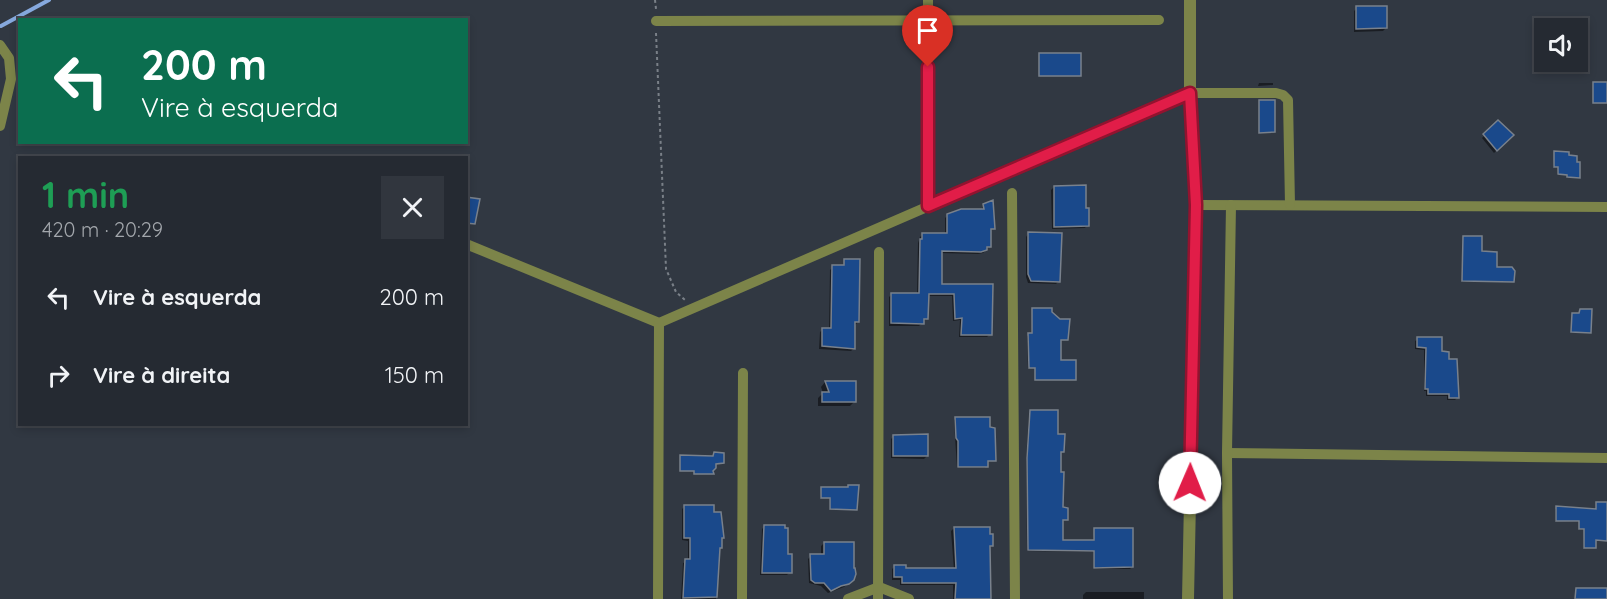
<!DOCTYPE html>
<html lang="pt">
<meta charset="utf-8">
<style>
:root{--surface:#252a32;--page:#31363e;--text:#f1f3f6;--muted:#a3a7ac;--line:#42464d}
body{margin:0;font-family:Quicksand,sans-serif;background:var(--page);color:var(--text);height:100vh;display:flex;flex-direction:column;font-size:22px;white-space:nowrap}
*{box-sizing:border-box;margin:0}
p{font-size:20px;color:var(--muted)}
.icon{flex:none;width:33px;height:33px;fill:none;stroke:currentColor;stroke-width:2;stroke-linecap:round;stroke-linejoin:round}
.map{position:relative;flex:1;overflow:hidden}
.side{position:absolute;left:18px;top:156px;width:450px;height:270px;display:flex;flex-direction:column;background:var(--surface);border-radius:0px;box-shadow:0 3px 9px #0003,0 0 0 2px var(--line)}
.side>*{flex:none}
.top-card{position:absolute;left:18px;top:18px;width:450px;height:126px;border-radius:0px;box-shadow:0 3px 9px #0003,0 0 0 2px var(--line);background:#0b6e4f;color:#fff;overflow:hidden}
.controls{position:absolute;left:1534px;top:18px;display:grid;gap:12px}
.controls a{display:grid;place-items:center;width:54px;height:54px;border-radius:0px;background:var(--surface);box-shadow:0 3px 9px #0003,0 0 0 2px var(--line);font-size:30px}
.pin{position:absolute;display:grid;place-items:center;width:51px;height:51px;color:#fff;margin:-62px -26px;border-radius:50% 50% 50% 0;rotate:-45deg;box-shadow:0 0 6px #0007}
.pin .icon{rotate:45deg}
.me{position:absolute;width:66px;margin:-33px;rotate:1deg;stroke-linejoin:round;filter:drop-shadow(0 0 4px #0008)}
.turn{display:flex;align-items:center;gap:21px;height:126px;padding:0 24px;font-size:27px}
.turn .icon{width:78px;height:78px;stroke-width:2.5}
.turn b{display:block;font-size:42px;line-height:51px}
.round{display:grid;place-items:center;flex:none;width:63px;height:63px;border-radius:0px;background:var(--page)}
.headline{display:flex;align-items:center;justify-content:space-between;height:102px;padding:0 24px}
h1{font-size:36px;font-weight:700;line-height:45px;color:#1e9e55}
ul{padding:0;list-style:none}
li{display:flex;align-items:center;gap:18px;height:78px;padding:0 24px}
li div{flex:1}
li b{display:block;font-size:22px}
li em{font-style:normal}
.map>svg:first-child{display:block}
.shadow{fill:#0007}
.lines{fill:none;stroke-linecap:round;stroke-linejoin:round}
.stream{stroke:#86a9de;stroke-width:4}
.building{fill:#1a498b;stroke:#79818c;stroke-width:1.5}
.path{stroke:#7a8088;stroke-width:2;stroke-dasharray:3 3;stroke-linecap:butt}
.minor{stroke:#7c8449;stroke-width:10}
.tertiary{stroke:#7c8449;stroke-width:12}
.route-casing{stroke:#92132f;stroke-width:15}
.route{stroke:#e11d48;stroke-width:10}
</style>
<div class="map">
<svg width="1607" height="599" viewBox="0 0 1607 599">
<rect width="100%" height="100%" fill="#313842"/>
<!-- shadow -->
<g class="shadow">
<path d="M1357 8 1386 28 1383 31 1354 32V11Z"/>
<path d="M1259 83H1273V85L1258 86Z"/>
<path d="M1498 122 1512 135 1494 153 1482 138Z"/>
<path d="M1555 153 1578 177 1577 178H1567V175H1557L1558 168 1553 167Z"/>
<path d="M1054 187 1087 225 1085 228 1052 229 1051 190Z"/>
<path d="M984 206 993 228 991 231 989 247 983 253 978 254 940 253V286H991L990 334 987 337H959L960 320 953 321 952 296H927V318L919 326H889V297L892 294H917L918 243 920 237 923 234 945 235V218L948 215 981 210Z"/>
<path d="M1028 234 1059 281 1056 284 1028 283 1026 277V237Z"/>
<path d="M1464 237 1495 268 1513 281 1462 282Z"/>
<path d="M845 261 858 322 855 325 854 348 851 351 819 349 820 332 823 329 829 330 830 270 833 267H842Z"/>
<path d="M1032 310 1066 339 1060 341V361L1074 380H1035V368H1028L1027 336 1031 334Z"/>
<path d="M1580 311 1590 332 1589 333H1571V316L1579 315Z"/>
<path d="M1418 339 1440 353 1457 398 1455 400H1447V396H1426V391H1424V350L1415 349V341Z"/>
<path d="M825 382 855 383 854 402 850 406H818V398L823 393 821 387Z"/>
<path d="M1030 411 1057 435 1063 451 1060 453 1062 508 1067 519 1061 521V542L1093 541 1095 529 1132 567 1130 569H1093V552L1027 551 1026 460 1029 413Z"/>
<path d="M956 418 995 460 987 462 985 468H957L954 420Z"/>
<path d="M894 436 927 456 924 459 891 458V439Z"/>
<path d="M821 489 855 509H829V498H820Z"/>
<path d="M1596 503 1607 504V541H1594L1593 548H1583L1584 530H1579V522L1555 521V509L1595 511Z"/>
<path d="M685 506 713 513 722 538 720 540 719 572 716 574V599H681L683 563 688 561V541L682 540V509Z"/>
<path d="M765 526 787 556 790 572 787 575H760L762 529Z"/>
<path d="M954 528 992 546 989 549V599H953V585H900V580H892V569L895 566 904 570H954L951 531Z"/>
<path d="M824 543 848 583 844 587 828 593 821 586 809 583 808 559 811 556H821V546Z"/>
<path d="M1086 592H1144V599H1083V595Z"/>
</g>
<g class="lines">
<!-- stream -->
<path class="stream" d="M1 26 49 0"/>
</g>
<!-- building -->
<g class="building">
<path d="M1356 6H1387V28L1356 29Z"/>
<rect x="1039" y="53" width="42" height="23"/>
<rect x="1593" y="82" width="14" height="21"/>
<path d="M1259 100H1275V132L1259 133Z"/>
<path d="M1498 120 1514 135 1497 151 1483 134Z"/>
<path d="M1554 151 1569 152V155L1577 156V162H1580V178L1567 177V175L1558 174V167H1554Z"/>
<path d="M1086 185V208H1089V226L1054 227V186Z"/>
<path d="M466 197 480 199 475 224 466 223Z"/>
<path d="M993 200 995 229H991V247H987V250L981 252 942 251V284H993L992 335H961L962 318 955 319 954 294H929L928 319H924V324L891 323V293H919L920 239H922V233H947V214L961 209H984L983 204Z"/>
<path d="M1028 232 1062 233 1060 282 1031 281 1028 274Z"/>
<path d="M1463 236H1482V251L1497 252V267H1512L1515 271 1514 282 1462 281Z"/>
<path d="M844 259H860L859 322H855V349L822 346V328H831L832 265H844Z"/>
<path d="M1032 308H1052V312L1060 319H1070L1068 340H1061V360H1076V380H1035V368H1029L1028 333H1032Z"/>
<path d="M1580 309H1592L1591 333 1571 332 1572 313H1579Z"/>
<path d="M1417 337H1442V351L1449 352V359H1457L1459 398H1449V394H1428V389H1425L1426 348 1417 347Z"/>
<path d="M825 381H856V402H822V392H829Z"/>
<path d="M1030 410H1058V434H1065L1064 452H1061V472H1064L1063 507 1068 508V520H1063V540H1094V528H1133V567L1094 568V551L1028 550 1027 458Z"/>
<path d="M955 417H990V427L995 428 996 461H988V467H958V441L956 438Z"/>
<path d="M928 434V456H893V435Z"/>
<path d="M714 452 724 453V463L716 464V468L713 471 714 474H694V471H680V455L713 456Z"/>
<path d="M848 485H859L857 510 830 509V498H821V487H848Z"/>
<path d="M1596 502H1607V541L1596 540V548H1584V529H1579V521H1556V506L1596 509Z"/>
<path d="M684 505H714V512H721L724 538H722V548H720L717 597 683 598 685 559H690V538H684Z"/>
<path d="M764 525H785V528H788V554H792V573H762Z"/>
<path d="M954 527H990V534H993V546H990L991 599H955L956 583H902V577H894V565H906V568H956Z"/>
<path d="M824 542H854V568H855L856 574 854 580 849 584 841 586 831 591 824 583H815L811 580 810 554H824Z"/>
<path d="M1576 588H1607V599H1575Z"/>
</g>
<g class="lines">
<!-- path -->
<g class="path">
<path d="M655 0 656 9"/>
<path d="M656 33 666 269 676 292 685 300"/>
</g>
<!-- minor -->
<g class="minor">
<path d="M928 0V206"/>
<path d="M656 21 1159 20"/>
<path d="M0 45 9 58 11 79 0 126"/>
<path d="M1012 193 1015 599"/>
<path d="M1196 205 1607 207"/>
<path d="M466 244 659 323 1190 93H1276L1283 95 1288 100 1290 205"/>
<path d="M1227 453 1607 458"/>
<path d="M658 599 659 323"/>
<path d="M742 599 743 373"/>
<path d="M848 599 879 587 909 599"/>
<path d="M878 599 879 252"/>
<path d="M1228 599 1227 453 1231 205"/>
</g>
<!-- tertiary -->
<path class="tertiary" d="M1188 599 1196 205 1190 93V0"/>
</g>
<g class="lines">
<!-- route casing -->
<g class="route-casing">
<path id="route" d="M928 67V206L1190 93 1196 205 1190 483"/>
</g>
<!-- route -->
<use href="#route" class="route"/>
</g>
</svg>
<div class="controls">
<a><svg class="icon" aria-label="sound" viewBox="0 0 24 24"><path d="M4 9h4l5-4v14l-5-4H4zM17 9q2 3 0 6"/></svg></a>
</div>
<div class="pin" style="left:928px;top:67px;background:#d93025"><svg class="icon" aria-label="arrive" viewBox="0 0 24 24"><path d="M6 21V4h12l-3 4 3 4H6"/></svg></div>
<svg class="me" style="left:1190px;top:483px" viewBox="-20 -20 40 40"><circle r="19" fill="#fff"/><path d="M0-13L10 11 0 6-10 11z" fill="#e11d48"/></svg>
<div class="top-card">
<div class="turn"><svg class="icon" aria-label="left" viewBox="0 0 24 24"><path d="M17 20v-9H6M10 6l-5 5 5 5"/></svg><div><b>200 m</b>Vire à esquerda</div></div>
</div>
<section class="side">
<div class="headline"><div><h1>1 min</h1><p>420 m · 20:29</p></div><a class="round"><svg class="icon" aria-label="close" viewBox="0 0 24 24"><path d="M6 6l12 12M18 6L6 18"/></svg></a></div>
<ul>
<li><svg class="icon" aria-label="left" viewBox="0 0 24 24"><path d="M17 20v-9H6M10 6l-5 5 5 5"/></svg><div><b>Vire à esquerda</b></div><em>200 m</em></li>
<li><svg class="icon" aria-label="right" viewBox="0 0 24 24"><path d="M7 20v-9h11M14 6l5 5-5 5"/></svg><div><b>Vire à direita</b></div><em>150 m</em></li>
</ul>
</section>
</div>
